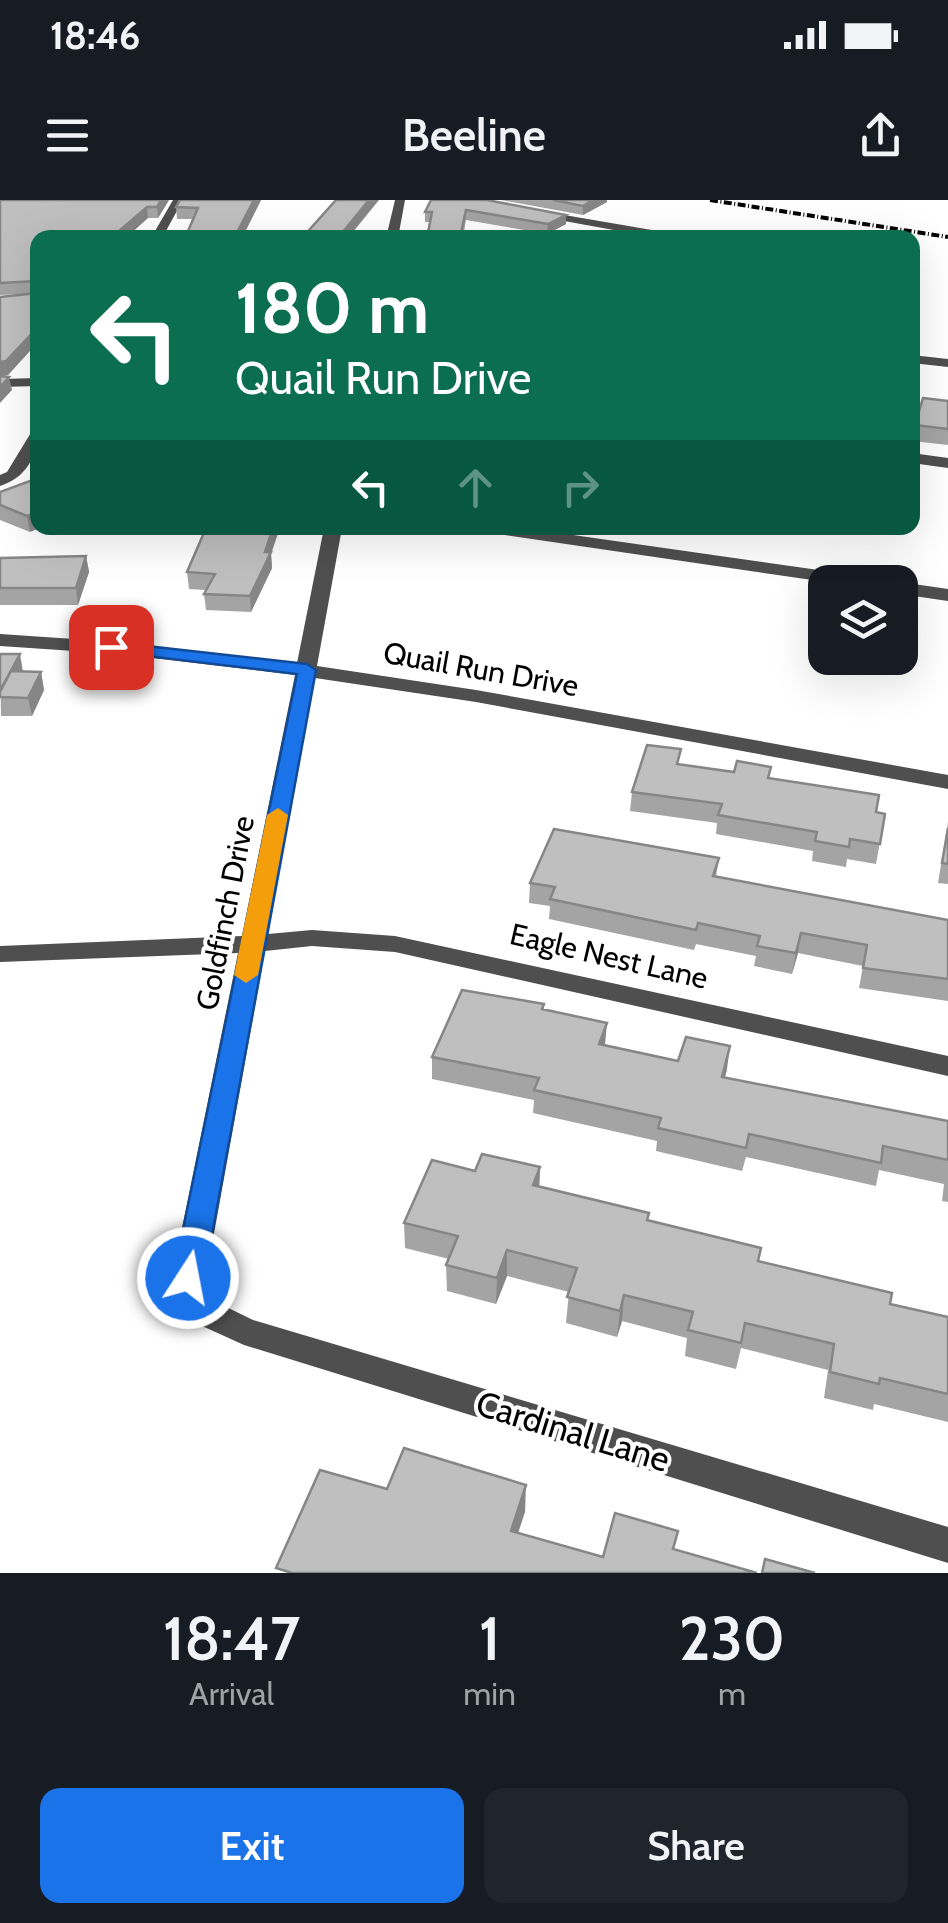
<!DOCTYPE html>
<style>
:root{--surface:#171b24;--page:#20242c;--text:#f1f3f6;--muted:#9ea1a6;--accent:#1a73e8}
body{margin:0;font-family:Cabin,sans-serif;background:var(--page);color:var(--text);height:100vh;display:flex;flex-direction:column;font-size:38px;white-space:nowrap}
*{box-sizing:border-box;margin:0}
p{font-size:32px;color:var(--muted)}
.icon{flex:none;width:55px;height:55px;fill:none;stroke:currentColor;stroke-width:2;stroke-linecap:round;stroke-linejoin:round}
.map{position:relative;height:1373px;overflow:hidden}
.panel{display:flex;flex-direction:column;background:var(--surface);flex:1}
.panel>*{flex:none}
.top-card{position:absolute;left:30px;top:30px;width:890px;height:305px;border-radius:20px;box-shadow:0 10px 40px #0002;background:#0b6e4f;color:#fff;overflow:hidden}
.controls{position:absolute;left:808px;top:365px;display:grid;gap:20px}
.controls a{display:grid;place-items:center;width:110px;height:110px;border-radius:20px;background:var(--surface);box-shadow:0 10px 40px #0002;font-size:50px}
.pin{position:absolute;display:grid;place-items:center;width:85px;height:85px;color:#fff;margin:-42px;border-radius:20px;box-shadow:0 5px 15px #0006}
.me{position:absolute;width:110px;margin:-55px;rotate:11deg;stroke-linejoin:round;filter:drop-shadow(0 0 8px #0008)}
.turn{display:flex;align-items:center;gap:35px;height:210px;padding:0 40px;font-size:45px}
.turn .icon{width:130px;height:130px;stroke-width:2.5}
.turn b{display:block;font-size:70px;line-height:85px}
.lanes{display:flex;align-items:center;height:95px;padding:0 40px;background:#0003;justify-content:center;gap:50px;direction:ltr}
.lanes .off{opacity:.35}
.eta{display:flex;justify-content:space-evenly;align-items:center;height:170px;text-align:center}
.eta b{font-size:60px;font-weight:600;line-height:70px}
.primary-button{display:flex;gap:20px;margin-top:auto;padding:20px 40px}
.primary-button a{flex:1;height:115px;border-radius:20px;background:var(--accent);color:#fff;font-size:40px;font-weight:600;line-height:115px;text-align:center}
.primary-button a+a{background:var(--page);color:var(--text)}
.status{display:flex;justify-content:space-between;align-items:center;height:70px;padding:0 50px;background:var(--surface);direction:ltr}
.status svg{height:28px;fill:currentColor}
header{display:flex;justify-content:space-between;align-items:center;height:130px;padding:0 40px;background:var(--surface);font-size:45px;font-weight:600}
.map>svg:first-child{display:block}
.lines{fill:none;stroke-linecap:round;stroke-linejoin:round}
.minor{fill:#4f4f4f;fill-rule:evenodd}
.rail{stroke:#000;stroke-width:4;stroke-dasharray:8 2.5 1 2.5;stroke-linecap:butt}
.wall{fill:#a4a4a4}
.shaded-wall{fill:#868686}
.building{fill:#bfbfbf;stroke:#868686;stroke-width:2.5}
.route{fill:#1a73e8;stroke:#114b97;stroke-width:2.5}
.slow{fill:#f59e0b}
.labels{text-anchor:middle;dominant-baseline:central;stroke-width:8;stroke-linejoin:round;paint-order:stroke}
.street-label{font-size:30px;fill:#000;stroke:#fff}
.near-street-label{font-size:35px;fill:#000;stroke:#fff}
</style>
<div class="status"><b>18:46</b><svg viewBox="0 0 49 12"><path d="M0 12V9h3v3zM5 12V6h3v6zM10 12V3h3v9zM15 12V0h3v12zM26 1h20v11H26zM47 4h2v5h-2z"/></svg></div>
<header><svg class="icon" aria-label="menu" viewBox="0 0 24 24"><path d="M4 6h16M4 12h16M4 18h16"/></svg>Beeline<svg class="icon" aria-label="share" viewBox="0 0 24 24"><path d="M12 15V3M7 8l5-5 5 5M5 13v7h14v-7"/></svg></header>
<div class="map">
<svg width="948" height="1373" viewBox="0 0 948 1373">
<rect width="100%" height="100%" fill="#fff"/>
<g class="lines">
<!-- minor -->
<g class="minor">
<path d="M173 0H183L162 38H151Z"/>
<path d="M395 0H405L398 38H386Z"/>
<path d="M535 10 681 35 686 38H658L531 15Z"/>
<path d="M912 155 948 159V167L912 163Z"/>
<path d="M38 178V186L0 187V179Z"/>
<path d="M38 229C38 256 26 278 0 286V275L7 272 32 231Z"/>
<path d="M912 253 948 258V268L912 263Z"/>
<path d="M324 328H342L317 466 476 490 948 575V589L476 502 315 478 268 734 312 730 395 736 948 856V876L395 752 312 746 265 751 206 1078 214 1101 253 1120 948 1327V1363L244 1145 189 1120 172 1078 238 753 0 762V746L242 736 295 475 119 454 0 446V434L119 442 297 463Z"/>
<path d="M482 328H524L861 376 870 382H826L491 333Z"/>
<path d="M899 382H900L948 389V401L900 394Z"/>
</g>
<!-- rail -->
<path class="rail" d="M710 0 948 37"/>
</g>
<!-- wall -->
<g class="wall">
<path d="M0 0H169L158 18H148L38 38V142L8 175 0 176 28 94 0 95Z"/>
<path d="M261 0 242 38H185L193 19H177L176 7Z"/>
<path d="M431 0 566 15V24L547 34 466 20 463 38H427L430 22H425V12Z"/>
<path d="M501 0H607V2L583 15Z"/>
<path d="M948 201V245L913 241 915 225Z"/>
<path d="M38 278 30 332 0 320V292Z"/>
<path d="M271 354 272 368 251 412 206 410 204 394 206 390 189 389 187 372Z"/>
<path d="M86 356 89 372 78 405H0V358Z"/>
<path d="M0 454 23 471 41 472 44 490 32 516H1Z"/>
<path d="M680 564 770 579 885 614 876 664 847 659 846 667 812 661 813 651 716 634 717 623 630 611 632 592Z"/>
<path d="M948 622V684L938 683Z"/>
<path d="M719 658 716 677 948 720V801L859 788 863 766 798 753 792 774 754 766 756 756 696 744 694 750 549 719 550 706 529 703 530 683Z"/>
<path d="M544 804V810L605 845 678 861 727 869 725 877 948 921V1002L942 1001 944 984 879 970 876 986 746 957 742 971 656 951 657 941 533 913 534 900 432 879V857Z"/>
<path d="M540 967 539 987 649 1013 648 1021 759 1061 890 1104 948 1117V1222L874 1204 873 1210 824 1198 828 1170 741 1148 736 1169 685 1156 687 1138 622 1121 617 1137 566 1123 569 1092 507 1076 496 1104 447 1091 446 1065 449 1059 405 1048 404 1023Z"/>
</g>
<!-- shaded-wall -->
<g class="shaded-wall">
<path d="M161 0H169L158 18 157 7Z"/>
<path d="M254 0H261L242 38H234Z"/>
<path d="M369 0H379L348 38H338Z"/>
<path d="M593 0H607V2L583 15V6Z"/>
<path d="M147 7 148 18 126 38H111Z"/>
<path d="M566 15V24L547 34 548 24Z"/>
<path d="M38 127V142L8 175 0 176V162Z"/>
<path d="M9 177 12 190 0 203V187Z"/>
<path d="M38 312V328H40L30 332 27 316Z"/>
<path d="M273 328H280L271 354 272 368 251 412 250 396Z"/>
<path d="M86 356 89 372 78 405 76 388Z"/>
<path d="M20 454 23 472 0 491Z"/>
<path d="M41 472 44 490 32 516 28 498Z"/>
<path d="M801 733 798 753 792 774 796 753Z"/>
<path d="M607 823 605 845 599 844Z"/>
<path d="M730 846 727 869 719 900 722 877Z"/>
<path d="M540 967 539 993 533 985Z"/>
<path d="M507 1050V1076L496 1104 497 1078Z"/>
<path d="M624 1095 622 1121 617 1137 620 1111Z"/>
<path d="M526 1285 525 1312 510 1358 511 1331Z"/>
</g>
<!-- building -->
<g class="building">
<path d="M0 0H161L157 7H147L111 38H38V86L36 81 0 83Z"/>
<path d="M180 0H254L234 38H185L198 8 176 7Z"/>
<path d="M336 0H369L338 38H302Z"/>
<path d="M431 0H487L566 15 548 24 466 10 460 38H427L432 12H425Z"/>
<path d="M553 0H593L583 6Z"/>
<path d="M38 93V127L6 161 0 162V97Z"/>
<path d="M0 176 9 177 0 187Z"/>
<path d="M923 198 948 201V229L915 225Z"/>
<path d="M38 278V312L27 316 0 305V292Z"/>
<path d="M206 328H273L265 352H271L250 396 204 394 215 374 187 372Z"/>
<path d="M86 356 76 388H0V358Z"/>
<path d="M0 454H20L0 491Z"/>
<path d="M11 471 41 472 28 498 0 497V492Z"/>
<path d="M647 545 681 549 677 564 734 572 737 561 771 567 768 578 879 595 876 612 885 614 880 644 850 639 849 647 815 641 817 632 718 615 722 604 632 592Z"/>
<path d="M948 628V664L942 663Z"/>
<path d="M554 629 719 658 713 676 948 720V779L863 768 867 745 801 733 796 753 757 746 760 736 698 723 696 730 550 699 555 687 530 683Z"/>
<path d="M462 790 544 804 542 809 607 823 599 844 678 861 686 837 730 846 722 877 948 921V960L883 946 881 963 749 934 746 948 658 928 661 918 534 890 539 878 432 857Z"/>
<path d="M482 954 540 967 533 985 649 1013 647 1020 761 1048 758 1061 892 1093 890 1104 948 1117V1194L880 1178 879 1184 830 1172 834 1144 745 1123 741 1143 688 1130 693 1112 624 1095 620 1111 567 1097 577 1068 507 1050 497 1078 446 1065 458 1036 404 1023 432 960 475 971Z"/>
<path d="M404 1248 526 1285 511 1331 603 1357 615 1313 678 1331 673 1349 757 1373H292L276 1368 320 1270 387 1289Z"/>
<path d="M765 1359 815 1373H762Z"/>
</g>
<!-- route -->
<path class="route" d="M111 442 307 464 316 470 204 1078 199 1086 188 1090 178 1086 173 1078 297 474 105 451V443Z"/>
<!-- slow -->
<path class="slow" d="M278 608 288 615 258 775 246 783 234 775 267 615Z"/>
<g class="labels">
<!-- street labels -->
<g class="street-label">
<text transform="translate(481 469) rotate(10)">Quail Run Drive</text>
<text transform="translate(225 713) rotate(-79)">Goldfinch Drive</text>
<text transform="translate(609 756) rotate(13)">Eagle Nest Lane</text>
</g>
<!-- near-street labels -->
<g class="near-street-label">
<text transform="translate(573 1231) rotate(17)">Cardinal Lane</text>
</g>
</g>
</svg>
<div class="controls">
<a><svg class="icon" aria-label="layers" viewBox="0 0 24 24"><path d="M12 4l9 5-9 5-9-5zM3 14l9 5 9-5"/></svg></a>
</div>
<div class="pin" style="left:111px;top:447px;background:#d93025"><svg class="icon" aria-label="arrive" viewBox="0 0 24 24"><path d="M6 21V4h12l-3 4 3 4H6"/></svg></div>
<svg class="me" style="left:188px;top:1078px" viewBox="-20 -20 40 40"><circle r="17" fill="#1a73e8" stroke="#fff" stroke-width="3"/><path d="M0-11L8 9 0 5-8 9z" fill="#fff"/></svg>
<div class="top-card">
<div class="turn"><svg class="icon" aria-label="left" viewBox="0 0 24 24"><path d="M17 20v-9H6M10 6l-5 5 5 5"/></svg><div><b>180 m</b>Quail Run Drive</div></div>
<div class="lanes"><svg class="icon" aria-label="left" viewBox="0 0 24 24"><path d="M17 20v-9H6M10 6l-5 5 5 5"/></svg><svg class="icon off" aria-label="ahead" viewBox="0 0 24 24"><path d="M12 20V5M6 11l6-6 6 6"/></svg><svg class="icon off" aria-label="right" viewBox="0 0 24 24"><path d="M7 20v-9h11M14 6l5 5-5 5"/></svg></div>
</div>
</div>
<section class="panel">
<div class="eta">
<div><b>18:47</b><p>Arrival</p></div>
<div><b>1</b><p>min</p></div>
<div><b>230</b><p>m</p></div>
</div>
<div class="primary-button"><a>Exit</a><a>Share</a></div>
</section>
